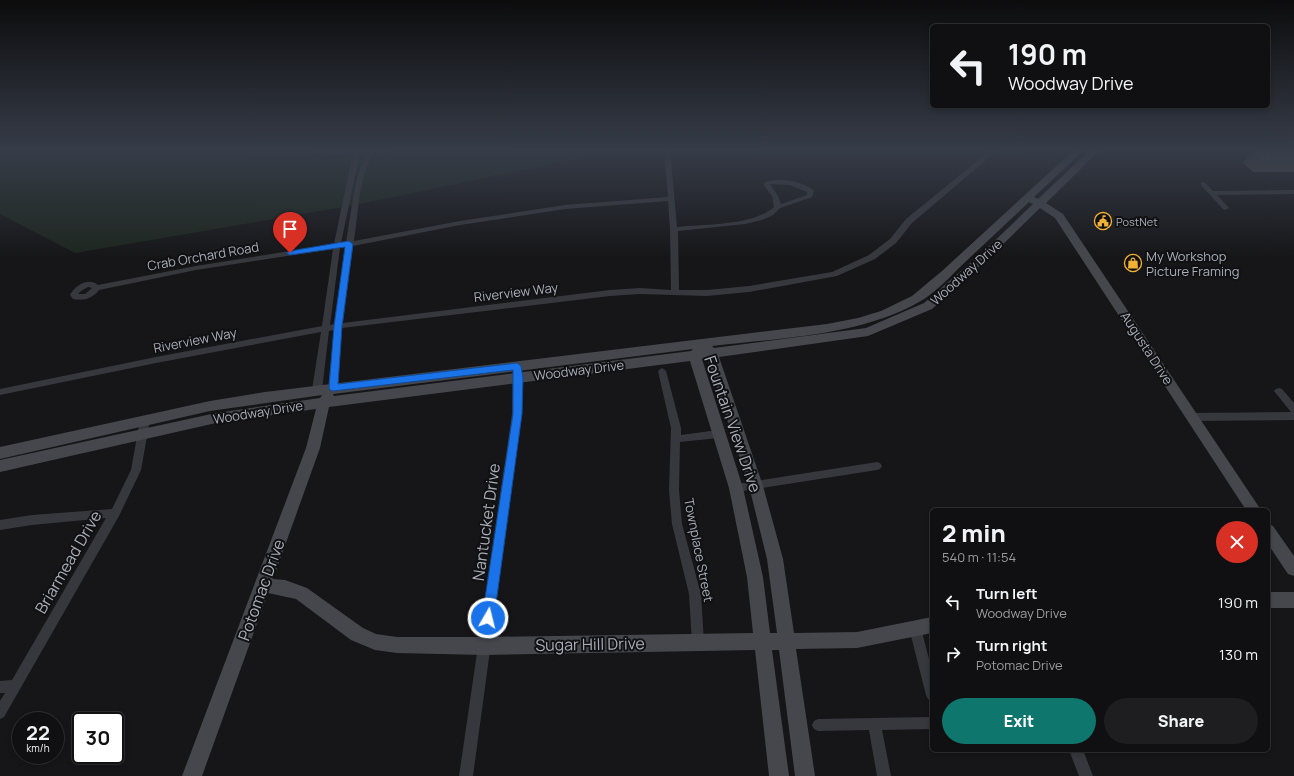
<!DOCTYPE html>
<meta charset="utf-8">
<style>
:root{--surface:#101012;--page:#1e1e20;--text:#f1f3f6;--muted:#9c9d9f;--line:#303032;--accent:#0f766e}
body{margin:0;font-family:Manrope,sans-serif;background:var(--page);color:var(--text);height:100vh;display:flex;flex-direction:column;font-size:15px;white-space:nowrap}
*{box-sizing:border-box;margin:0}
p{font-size:13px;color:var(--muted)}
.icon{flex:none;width:22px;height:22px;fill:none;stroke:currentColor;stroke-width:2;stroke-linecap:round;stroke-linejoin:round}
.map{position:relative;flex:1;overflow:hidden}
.side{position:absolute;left:930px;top:508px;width:340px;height:244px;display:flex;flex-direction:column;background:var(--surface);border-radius:6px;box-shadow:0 2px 6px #0003,0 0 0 1px var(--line)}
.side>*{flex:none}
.hud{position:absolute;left:930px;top:24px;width:340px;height:84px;border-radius:6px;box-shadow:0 2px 6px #0003,0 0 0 1px var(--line);background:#101012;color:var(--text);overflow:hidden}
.speed{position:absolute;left:12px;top:712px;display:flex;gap:8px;font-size:20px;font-weight:700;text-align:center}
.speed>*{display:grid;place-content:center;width:52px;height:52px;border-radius:50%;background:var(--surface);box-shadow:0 2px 6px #0003,0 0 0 1px var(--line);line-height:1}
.speed small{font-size:10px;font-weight:400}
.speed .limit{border:2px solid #111;border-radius:6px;background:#fff;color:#111}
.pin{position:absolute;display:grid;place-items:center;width:34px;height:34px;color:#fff;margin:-41px -17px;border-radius:50% 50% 50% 0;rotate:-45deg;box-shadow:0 0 4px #0007}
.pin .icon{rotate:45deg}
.me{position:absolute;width:44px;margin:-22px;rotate:8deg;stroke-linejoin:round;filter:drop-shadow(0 0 3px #0008)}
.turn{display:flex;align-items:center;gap:14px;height:84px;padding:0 12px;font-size:18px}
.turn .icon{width:52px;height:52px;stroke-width:2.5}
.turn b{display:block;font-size:28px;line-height:34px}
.round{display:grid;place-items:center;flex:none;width:42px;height:42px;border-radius:21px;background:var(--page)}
.overview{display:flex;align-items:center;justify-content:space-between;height:68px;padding:0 12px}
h1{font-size:24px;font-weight:800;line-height:30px}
.button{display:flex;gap:8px;margin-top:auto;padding:8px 12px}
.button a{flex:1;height:46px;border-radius:24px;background:var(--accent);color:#fff;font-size:16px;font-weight:800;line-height:46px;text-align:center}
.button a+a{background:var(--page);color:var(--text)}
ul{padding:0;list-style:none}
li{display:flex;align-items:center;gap:12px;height:52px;padding:0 12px}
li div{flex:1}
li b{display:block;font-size:15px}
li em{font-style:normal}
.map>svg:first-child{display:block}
.green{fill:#1e261f}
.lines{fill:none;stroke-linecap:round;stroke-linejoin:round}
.street{fill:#37383d;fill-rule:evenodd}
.secondary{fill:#45474d;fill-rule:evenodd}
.wall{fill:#47494d}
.building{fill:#525359;stroke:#5f6168}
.route{fill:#1a73e8;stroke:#114b97}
.labels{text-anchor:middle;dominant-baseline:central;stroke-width:4;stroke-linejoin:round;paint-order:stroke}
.far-poi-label{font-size:11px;fill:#a8adb8;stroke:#111113;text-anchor:start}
.street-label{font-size:13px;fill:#a8adb8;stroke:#111113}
.poi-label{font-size:13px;fill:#a8adb8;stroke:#111113;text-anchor:start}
.near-street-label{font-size:16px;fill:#a8adb8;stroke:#111113}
</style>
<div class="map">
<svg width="1294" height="776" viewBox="0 0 1294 776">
<rect width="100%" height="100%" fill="#161618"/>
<!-- green -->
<path class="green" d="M0 149H619V150L355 205 75 253 0 214Z"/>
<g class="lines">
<!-- street -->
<g class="street">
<path d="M309 149H394L398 153 395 155 389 151 374 152 365 171 360 192 354 241 460 221 565 205 668 197 664 149H670L677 227C706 224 752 226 774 207L772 196 764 185 765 182C781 178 799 180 813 190L814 191 812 197 780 208 773 215 762 220 745 224 678 231 679 290H707L749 286 832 272 869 255 890 239 906 219 992 149H999L912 223 896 243 875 259 837 276 749 292 707 296 640 294 610 296 342 328 338 388 333 391 328 388 334 330 329 331 322 390 320 392H314L312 390 321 332 156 363 0 395V389L156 357 322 326 333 249 196 270 99 290C92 299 83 301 73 299L70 295C75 285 89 277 98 285L196 266 334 244 353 152 320 154ZM360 152H367L359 171 354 192 346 242 341 243ZM770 184 790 185 807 192V195L781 204 778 196ZM668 201 670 229 671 290 640 288 610 290 343 323 353 246 460 225 565 209ZM346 247 334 324 330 325 340 248ZM88 287 92 288 85 294H78L81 291Z"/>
<path d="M1203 182 1205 183 1213 191 1294 190V194L1217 195 1229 208 1225 210 1223 209 1201 185V183Z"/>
<path d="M517 363 521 366 522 414 473 776H459L512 414 513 366Z"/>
<path d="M662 368 666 371 681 428V435L718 430 721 431 723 434 721 437 718 438 680 442 679 490 682 524 701 594 704 642 702 646 698 648 694 646 692 642 689 594 672 524 669 490 671 428 658 371Z"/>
<path d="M1279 388 1282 389 1294 403V420L1192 421 1189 420 1187 417 1189 414 1192 413 1291 412 1274 391 1276 389Z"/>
<path d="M145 416 148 417 150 420 141 470 119 516 4 717 0 719V701L5 693H0V681L12 680 106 518 32 525 0 530V520L32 515 112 509 131 470 140 420 142 417Z"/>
<path d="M877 462 880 463 882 466 880 469 877 470 736 492 732 491 731 488 732 485 736 484Z"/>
<path d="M915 622 919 624 921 628 932 671V701L928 699 926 695 909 628 911 624Z"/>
<path d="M932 717V729L882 730 891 776H877L869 730 818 731 814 729 812 725 814 721 818 719Z"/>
<path d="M1069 750H1083L1093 776H1079Z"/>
</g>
<!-- secondary -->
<g class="secondary">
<path d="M1075 149H1085L1034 197 1038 199 1091 149H1101L1046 203 1063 214 1261 510H1246L1055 218 1040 208 992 255 932 309 868 336 719 357 763 486 783 559 794 633 857 632 932 617V633L857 648 796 649 815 776H795L779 650H772L789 776H769L755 650 484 655 397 653 375 650 351 640 296 599 268 593 202 776H182L306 448 316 409 216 423 0 472V460L216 413 320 398 322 395 210 411 0 459V447L210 401 265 392 827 324 858 318 881 311 912 296 942 271ZM1029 202 1033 204 984 251 924 303 866 328 714 348 712 346C780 338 859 336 919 302 934 294 948 279 960 267 983 245 1006 224 1029 202ZM693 349 691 351 334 396 333 394ZM707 358 749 486 767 559 777 633H770L763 577 743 488 702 359ZM690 361 729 488 747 577 753 633 484 637H397L376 634 363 628 307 588 285 580 273 579 320 448 329 407Z"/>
<path d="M1268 524 1273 526 1294 556V576L1288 574 1268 544Z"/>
<rect x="1268" y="592" width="26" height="16"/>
</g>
</g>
<!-- wall -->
<path class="wall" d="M1265 149H1294V172H1253L1243 163 1252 150H1264Z"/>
<!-- building -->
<path class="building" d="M1280 149H1294V159L1263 160 1252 150H1281Z"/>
<!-- sky -->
<linearGradient id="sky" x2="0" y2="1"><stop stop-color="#0c0c0d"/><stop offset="0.58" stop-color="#363c48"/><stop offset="1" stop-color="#363c48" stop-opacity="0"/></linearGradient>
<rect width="1294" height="258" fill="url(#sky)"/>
<!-- route -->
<path class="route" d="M349 241 353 244 342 326 338 384 517 363 521 366 523 378 522 414 494 618 492 622 488 624 484 622 482 618 513 414V370L333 391 330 390 329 388 334 326 345 247 290 255 286 253 290 251Z"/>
<!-- icons -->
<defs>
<g id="civic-ring" transform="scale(0.9)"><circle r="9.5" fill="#111113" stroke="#f2b134" stroke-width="1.5"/><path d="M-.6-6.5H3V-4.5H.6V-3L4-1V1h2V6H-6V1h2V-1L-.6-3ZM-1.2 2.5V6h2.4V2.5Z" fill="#f2b134"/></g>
<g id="shop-ring" transform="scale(0.9)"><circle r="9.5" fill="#111113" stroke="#f2b134" stroke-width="1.5"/><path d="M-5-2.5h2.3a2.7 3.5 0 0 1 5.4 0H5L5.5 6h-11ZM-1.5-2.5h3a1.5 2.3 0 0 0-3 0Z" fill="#f2b134"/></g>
</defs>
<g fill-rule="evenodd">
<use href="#civic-ring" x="1103" y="221"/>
<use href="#shop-ring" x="1133" y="263"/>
</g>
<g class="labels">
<!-- far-poi labels -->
<g class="far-poi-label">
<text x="1116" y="221">PostNet</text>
</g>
<!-- street labels -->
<g class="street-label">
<text transform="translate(203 256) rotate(-10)">Crab Orchard Road</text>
<text transform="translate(966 272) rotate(-42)">Woodway Drive</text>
<text transform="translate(516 292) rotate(-7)">Riverview Way</text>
<text transform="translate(195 340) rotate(-11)">Riverview Way</text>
<text transform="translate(1147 348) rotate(57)">Augusta Drive</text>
<text transform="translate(579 370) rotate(-7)">Woodway Drive</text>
<text transform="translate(258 412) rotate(-9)">Woodway Drive</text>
<text transform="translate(699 550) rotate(79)">Townplace Street</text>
</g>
<!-- poi labels -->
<g class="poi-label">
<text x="1146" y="256">My Workshop<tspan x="1146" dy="15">Picture Framing</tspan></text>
</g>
<!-- near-street labels -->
<g class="near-street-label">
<text transform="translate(733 424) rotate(71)">Fountain View Drive</text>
<text transform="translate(486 522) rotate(-82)">Nantucket Drive</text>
<text transform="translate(68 562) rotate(-60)">Briarmead Drive</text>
<text transform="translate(261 590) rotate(-70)">Potomac Drive</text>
<text transform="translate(590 644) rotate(-1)">Sugar Hill Drive</text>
</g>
</g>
</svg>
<div class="speed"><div>22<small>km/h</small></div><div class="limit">30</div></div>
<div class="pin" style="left:290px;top:253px;background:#d93025"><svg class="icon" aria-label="arrive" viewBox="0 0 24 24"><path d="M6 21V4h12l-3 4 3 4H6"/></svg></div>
<svg class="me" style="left:488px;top:618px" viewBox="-20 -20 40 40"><circle r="17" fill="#1a73e8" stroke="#fff" stroke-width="3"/><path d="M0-11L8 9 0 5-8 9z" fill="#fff"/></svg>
<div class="hud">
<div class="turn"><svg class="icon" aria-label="left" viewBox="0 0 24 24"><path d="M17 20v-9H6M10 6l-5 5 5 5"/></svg><div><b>190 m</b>Woodway Drive</div></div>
</div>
<section class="side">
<div class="overview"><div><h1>2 min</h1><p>540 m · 11:54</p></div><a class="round" style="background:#d93025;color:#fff"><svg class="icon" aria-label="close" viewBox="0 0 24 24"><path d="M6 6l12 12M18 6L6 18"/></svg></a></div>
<ul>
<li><svg class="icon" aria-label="left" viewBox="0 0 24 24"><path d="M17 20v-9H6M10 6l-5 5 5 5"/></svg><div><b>Turn left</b><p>Woodway Drive</p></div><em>190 m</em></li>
<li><svg class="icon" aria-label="right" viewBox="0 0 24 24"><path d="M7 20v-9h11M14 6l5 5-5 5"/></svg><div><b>Turn right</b><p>Potomac Drive</p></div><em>130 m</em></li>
</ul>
<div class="button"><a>Exit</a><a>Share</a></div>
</section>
</div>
